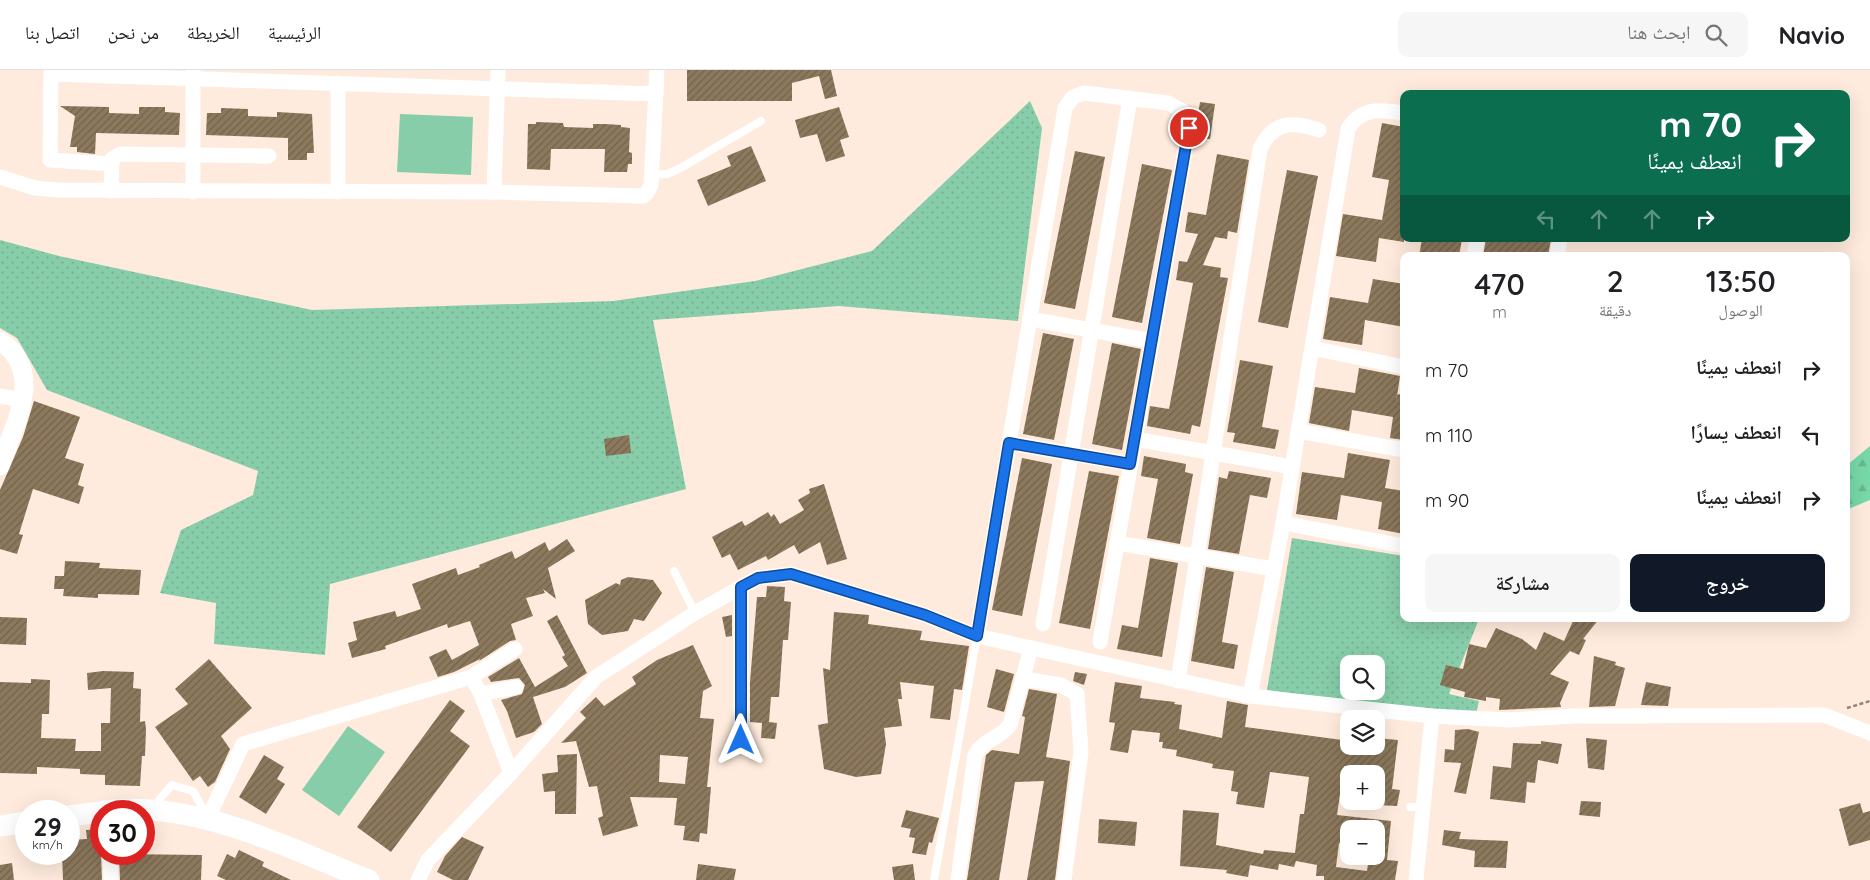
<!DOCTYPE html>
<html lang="ar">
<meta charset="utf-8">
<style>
:root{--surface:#fff;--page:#f6f6f6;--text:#202124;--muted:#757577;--line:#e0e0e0;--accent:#111827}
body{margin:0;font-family:Quicksand,"Noto Naskh Arabic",sans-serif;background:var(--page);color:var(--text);direction:rtl;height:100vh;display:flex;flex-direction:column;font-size:19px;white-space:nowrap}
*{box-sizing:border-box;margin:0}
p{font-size:16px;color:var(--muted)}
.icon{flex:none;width:28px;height:28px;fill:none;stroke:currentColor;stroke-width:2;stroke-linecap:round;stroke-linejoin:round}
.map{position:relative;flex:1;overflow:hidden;direction:ltr}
.side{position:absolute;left:1400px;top:182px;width:450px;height:370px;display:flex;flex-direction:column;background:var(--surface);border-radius:10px;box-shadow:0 5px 20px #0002;direction:rtl}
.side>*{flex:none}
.hud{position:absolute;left:1400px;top:20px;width:450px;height:152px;border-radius:10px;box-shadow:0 5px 20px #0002;direction:rtl;background:#0b6e4f;color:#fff;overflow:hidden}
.controls{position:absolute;left:1340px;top:585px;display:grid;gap:10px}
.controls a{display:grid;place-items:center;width:45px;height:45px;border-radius:10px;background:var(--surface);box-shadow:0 5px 20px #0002;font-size:25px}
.speed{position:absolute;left:15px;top:730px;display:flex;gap:10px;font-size:25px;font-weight:700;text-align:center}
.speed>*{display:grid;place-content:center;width:65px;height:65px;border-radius:50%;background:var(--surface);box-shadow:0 5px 20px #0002;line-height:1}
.speed small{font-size:12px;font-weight:400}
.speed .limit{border:8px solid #d22;background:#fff;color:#111}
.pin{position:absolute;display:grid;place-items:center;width:42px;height:42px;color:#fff;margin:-21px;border:2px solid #fff;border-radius:50%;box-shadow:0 1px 5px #0007}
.me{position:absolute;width:55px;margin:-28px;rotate:0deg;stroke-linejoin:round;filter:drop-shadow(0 0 4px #0008)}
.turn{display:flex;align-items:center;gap:18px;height:105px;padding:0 25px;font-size:22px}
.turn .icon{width:65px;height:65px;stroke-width:2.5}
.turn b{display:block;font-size:35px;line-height:42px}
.lanes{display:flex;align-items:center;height:48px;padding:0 25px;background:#0003;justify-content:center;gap:25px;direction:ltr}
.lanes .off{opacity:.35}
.eta{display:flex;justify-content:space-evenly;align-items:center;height:85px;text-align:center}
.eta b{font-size:30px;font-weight:600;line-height:35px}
.primary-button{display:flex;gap:10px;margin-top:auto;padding:10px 25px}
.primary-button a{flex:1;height:58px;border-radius:10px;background:var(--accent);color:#fff;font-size:20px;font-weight:600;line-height:58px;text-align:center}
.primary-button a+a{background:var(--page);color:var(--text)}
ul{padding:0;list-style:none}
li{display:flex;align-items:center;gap:15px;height:65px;padding:0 25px}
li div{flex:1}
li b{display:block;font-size:19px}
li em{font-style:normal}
header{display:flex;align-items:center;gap:30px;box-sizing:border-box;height:70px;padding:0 25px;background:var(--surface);border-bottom:1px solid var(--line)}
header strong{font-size:24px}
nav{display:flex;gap:28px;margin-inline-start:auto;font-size:18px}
.search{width:350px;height:45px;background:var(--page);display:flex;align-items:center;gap:12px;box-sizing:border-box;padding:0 18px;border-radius:10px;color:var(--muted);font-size:19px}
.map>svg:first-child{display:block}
.grass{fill:url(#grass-dots);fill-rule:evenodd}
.forest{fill:url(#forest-firs)}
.pitch{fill:#87cda9}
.building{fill:url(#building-hatch);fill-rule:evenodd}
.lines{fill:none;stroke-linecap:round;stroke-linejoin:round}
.path{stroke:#938378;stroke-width:2.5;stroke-dasharray:4 2.5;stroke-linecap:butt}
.service{stroke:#fff;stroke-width:8}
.minor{stroke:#fff;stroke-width:15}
.tertiary{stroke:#fff;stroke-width:19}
.secondary{stroke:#fff;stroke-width:21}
.route-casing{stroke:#114b97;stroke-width:12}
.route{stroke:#1a73e8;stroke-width:9}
</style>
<header>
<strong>Navio</strong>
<div class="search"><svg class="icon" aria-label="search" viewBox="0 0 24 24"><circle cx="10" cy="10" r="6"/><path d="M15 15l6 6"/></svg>ابحث هنا</div>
<nav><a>الرئيسية</a><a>الخريطة</a><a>من نحن</a><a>اتصل بنا</a></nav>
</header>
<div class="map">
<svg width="1870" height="810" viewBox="0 0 1870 810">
<defs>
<pattern id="grass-dots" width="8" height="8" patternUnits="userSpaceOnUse" patternTransform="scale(1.25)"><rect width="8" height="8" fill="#87cda9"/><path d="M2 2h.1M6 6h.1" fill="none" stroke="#74af90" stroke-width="1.8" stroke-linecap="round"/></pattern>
<pattern id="forest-firs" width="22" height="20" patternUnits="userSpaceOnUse" patternTransform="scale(1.25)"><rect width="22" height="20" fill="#77d8a8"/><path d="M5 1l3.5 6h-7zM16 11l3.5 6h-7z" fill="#67b990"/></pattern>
<pattern id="building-hatch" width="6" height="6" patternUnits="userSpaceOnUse" patternTransform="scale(1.25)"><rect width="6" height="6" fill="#8c795d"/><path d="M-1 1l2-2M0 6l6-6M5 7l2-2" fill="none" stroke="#72624b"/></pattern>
</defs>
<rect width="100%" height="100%" fill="#feebdd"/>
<!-- grass -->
<g class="grass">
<path d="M1030 31 1042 58 1018 251 839 236 653 250 686 419 330 514 325 585 214 574 216 533 160 523 181 460 253 425 258 401 47 320 17 268 0 258V170L59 186 312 240 613 231 755 211 872 181Z"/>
<path d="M1292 468 1404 486V549H1479L1449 624 1479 631 1476 644 1433 642 1267 620ZM1349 594H1376V621H1349Z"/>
</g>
<!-- forest -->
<path class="forest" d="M1870 376V430L1846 440V396Z"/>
<!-- pitch -->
<g class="pitch">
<path d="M400 44 473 47 471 105 397 102Z"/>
<path d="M348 656 385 682 339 746 302 720Z"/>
</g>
<!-- building -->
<g class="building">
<path d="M687 0H831L837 26 825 29 819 6 792 13V31H687Z"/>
<path d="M1200 32 1215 34 1210 69H1197V51Z"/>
<path d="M60 36 109 37V43L139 44V37H165V42L180 43 179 65 96 63 95 84 77 82V77H70L75 46Z"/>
<path d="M839 37 849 67 840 70 845 86 826 92 817 64 800 68 795 50Z"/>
<path d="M221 38 248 39V46L277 47V42L312 44 314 83H307V90H288V68L206 65 207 43H221Z"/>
<path d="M536 52 563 53 564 57 593 58V54H605L621 55V57L630 58 629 82 632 83V94H628L627 102H604L605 79H551L550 100 527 99 528 54H536Z"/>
<path d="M1382 53 1404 57V172L1379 168 1376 192 1336 186 1343 144 1382 150 1389 110 1372 107Z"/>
<path d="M751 76 766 111 708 136 697 110 731 96 727 86Z"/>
<path d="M1075 81 1105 87 1075 239 1044 233Z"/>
<path d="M1217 84 1249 90 1237 163 1228 161 1227 169 1215 167 1203 195 1221 198 1220 207 1228 208 1200 357 1192 355 1190 364 1147 356 1150 336 1169 339 1193 213 1176 210 1179 191 1187 192 1198 164 1185 162 1188 142 1206 145Z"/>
<path d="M1142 94 1172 100 1142 253 1112 247Z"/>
<path d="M1287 100 1318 106 1288 258 1258 252Z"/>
<path d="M1422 169H1462L1459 186H1419Z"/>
<path d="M1486 169H1551L1548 186H1483Z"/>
<path d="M1373 209 1404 214V257L1365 250 1362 275 1323 269 1330 227 1368 233Z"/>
<path d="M1043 263 1074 269 1054 370 1023 364Z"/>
<path d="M1112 273 1141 279 1122 380 1092 374Z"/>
<path d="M1240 290 1273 296 1262 357 1279 360 1275 379 1233 372 1235 363 1227 362Z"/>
<path d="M1359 298 1400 306 1396 333 1397 324 1404 325V370L1390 368 1393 347 1352 340 1349 361 1309 353 1315 317 1355 323Z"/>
<path d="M34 331 80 347 65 388 84 394 78 415 84 417 79 434 33 419 19 464 23 465 17 484 0 479V420L23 367Z"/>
<path d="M629 365 631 383 606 386 604 369Z"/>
<path d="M1348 383 1390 390 1385 418 1404 421V464L1378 459 1382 432 1341 425 1337 450 1296 444 1302 402 1344 408Z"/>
<path d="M1144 386 1186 394 1185 402 1193 404 1180 474 1147 468 1158 409 1141 406Z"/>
<path d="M1022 388 1052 394 1022 546 992 540Z"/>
<path d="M1089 401 1119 406 1090 559 1059 553Z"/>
<path d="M1229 401 1271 408 1267 428 1250 425 1239 484 1208 479 1219 407 1227 409Z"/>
<path d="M824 414 847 489 827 495 820 472 799 484 794 475 768 490 766 486 738 500 730 484 722 488 712 467 742 451 745 456 768 442 771 447 774 444 780 454 804 440 798 430 810 423 809 419Z"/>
<path d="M567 469 575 481 548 498 556 529 543 519 545 523 526 528 533 546 511 554 516 570 510 571 479 591 480 589 454 602 438 607 429 587 446 579 452 590 479 575 470 551 448 558 447 554 385 576 386 579 352 588 348 573 357 570 353 552 395 541 397 547 421 539 412 514 456 498 458 505 480 497 479 495 512 481 515 489 545 472 549 481Z"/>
<path d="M1150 488 1178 493 1162 587 1117 579 1122 555 1138 558Z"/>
<path d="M65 491 100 493 99 498 141 500 139 525 98 524V528L63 526 64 519H54L55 506H64Z"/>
<path d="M1206 497 1234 502 1222 572 1238 575 1234 599 1191 591Z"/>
<path d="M628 507 653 510 662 523 644 551 634 549 628 561 602 565 588 554 585 530 616 513 620 515 621 510Z"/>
<path d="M767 516 785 517 784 531 791 532 788 570H783L779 627H771L769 652 777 653 775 669 761 668 762 653 750 652V612L757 527H766Z"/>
<path d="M834 542 869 545 868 554 922 561 920 570 969 576 962 620 954 619 950 650 930 648 934 616 900 612 902 629H898L902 656 884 658 886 674 881 704 856 707 824 699 818 655 828 653 823 598 830 600Z"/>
<path d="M557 545 587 603 565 617 533 627 542 654 534 662 516 668 507 641 501 630 522 624 525 615 519 608 491 612 488 607 519 588 535 617 568 596 562 587 565 585 547 551Z"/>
<path d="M732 545V566L726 567 722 547Z"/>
<path d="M0 547 27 548 26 575 0 574Z"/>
<path d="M1574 549H1599L1583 569 1586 570 1579 585 1570 581 1550 604 1569 612 1560 633 1561 637 1499 640 1500 629 1486 627V631L1464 627 1465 622 1440 615 1446 595 1463 599 1469 574 1486 578 1496 558 1522 569 1536 580 1544 562 1564 571Z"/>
<path d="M693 575 712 616 703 621 700 648 714 649 707 717H711L707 764 700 763 699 772 683 770 685 756 674 755 677 728 630 727 638 756 603 766 598 748 603 746 597 716 589 717 576 671 561 673 586 648 580 642 596 627 604 636 636 614 632 607 657 590ZM660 685 688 687 685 714 659 712Z"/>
<path d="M1594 586 1616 592 1615 595 1625 598 1615 636 1589 637Z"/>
<path d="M209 589 252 638 221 666 230 679 215 712 208 717 200 706 193 711 155 657 188 634 175 619Z"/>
<path d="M996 599 1014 604 1004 642 987 637Z"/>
<path d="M103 601 134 602 133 618 141 619 140 652 145 651 146 659 145 686H142L140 716 105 715V705L80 704V699L37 697V704L0 703V612L31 613V609L50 610 49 644H42L41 668 76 669 75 681H101V653H110L111 618 88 620 87 603Z"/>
<path d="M1075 602 1087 604 1084 615 1073 611Z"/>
<path d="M1115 612 1142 616 1140 628 1175 632 1174 634 1182 635 1179 659 1222 668 1227 631 1248 635 1245 657 1342 670 1341 676H1376V668L1398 670 1392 719 1400 720 1397 736 1376 735V700L1344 696 1337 745 1391 751 1387 790 1398 791 1395 810H1324V806H1316L1317 795 1296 791 1294 797 1279 794 1278 800 1250 795 1248 807 1226 803 1227 800 1180 796 1183 740 1219 743 1216 775 1263 784 1264 780 1295 783 1300 744H1304L1309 707 1270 702 1264 738 1236 734 1238 722 1231 721 1234 701 1212 698 1213 694 1176 686 1177 680 1162 678 1163 672H1159L1160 663 1132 660 1128 683 1110 680 1115 653 1109 652ZM1349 759H1376V788L1369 787 1367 801 1336 797 1339 773 1349 774Z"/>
<path d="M1646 612 1671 617 1668 636 1641 635Z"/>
<path d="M1029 619 1057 624 1046 687 1070 691 1055 810H1027L1044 711 1015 712 999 810H967L986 685 992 680 1019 684 1025 647 1022 646Z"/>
<path d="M450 630 465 641 450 661 470 676 391 782 357 757Z"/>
<path d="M1468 659 1479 662 1466 724 1454 722 1461 693 1444 692 1445 679 1454 680 1455 660Z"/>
<path d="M1586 668 1607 670 1604 700 1588 698Z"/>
<path d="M1541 671 1562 674 1558 694 1538 690 1535 713 1527 712 1525 733 1490 729 1493 696 1511 698 1513 673 1541 674Z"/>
<path d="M577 684 576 744H555V721L544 722 542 704 558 702 557 685Z"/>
<path d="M264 685 284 697 277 709 285 714 266 744 239 727Z"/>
<path d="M1581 731 1601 732 1600 747 1579 745Z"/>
<path d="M1860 733 1863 743 1870 741V770L1849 776 1839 739Z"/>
<path d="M906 740 939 748 932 773 929 772 926 785 912 783 915 768 909 767 911 759 901 757Z"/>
<path d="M1099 749 1137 752 1135 776 1098 773Z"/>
<path d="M100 759 102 810H63L62 784H69V770L87 769 86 760Z"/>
<path d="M1444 760 1461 762 1459 769 1508 771 1506 798 1474 797 1475 781 1442 775Z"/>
<path d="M462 767 484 777 468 810H453L437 802 445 786Z"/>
<path d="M239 780 264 792 262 796 291 810H226L217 806 227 784 235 788Z"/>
<path d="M119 784 202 785 201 810H120Z"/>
<path d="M12 793 14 810H0V795Z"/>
<path d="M698 794 736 799 734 810H696Z"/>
<path d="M913 794 915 810H894L892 797Z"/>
</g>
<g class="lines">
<!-- path -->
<path class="path" d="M1847 638 1870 631"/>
<!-- service -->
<g class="service">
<path d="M652 105 667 104 677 100 761 51"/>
<path d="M674 501 695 543"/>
<path d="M1410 737H1424"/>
<path d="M152 738 172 715 193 721 207 746"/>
<path d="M934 810 977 566"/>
</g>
<!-- minor -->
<g class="minor">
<path d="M51 0 50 90 112 94"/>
<path d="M51 4 656 24"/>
<path d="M0 107 35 118 58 120 494 122 643 126 647 123 651 115 657 0"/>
<path d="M111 121 112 89 120 84 269 86"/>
<path d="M193 122V0"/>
<path d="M338 122V13"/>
<path d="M494 122 498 0"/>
<path d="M1474 186 1477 169"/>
<path d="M1557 186 1560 169"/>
<path d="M1030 249 1152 271"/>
<path d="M1312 278 1404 297"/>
<path d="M0 326 22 330"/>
<path d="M1298 361 1404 380"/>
<path d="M1135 369 1292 397"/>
<path d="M1009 373 1131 394"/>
<path d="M1283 453 1404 476"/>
<path d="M1117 473 1274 499"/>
<path d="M741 517V670"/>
<path d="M1043 554 1130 28"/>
<path d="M977 566 1065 38 1073 27 1084 23 1168 33 1183 41 1189 58 1100 572"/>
<path d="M471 607 481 624 511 703"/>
<path d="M1024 609 1061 615 1077 624 1081 682 1064 810"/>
<path d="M1178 611 1260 79C1273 51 1293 51 1319 60"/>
<path d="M481 624 516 617"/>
<path d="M1250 626 1283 453 1348 59C1362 36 1381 40 1404 43"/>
<path d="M208 748 243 674 471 607 515 579"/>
<path d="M110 784 111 810"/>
<path d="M418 810 428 790 511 703 596 607 695 543 741 517 758 508 791 504 925 545 977 566 1250 626 1432 646 1509 650 1575 646 1824 645 1870 663"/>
<path d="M958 810 975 685C984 669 999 669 1010 655L1031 578"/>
<path d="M1416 810 1432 646"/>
</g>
<!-- tertiary -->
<path class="tertiary" d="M0 271C46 301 14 355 0 396"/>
<!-- secondary -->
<g class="secondary">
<path d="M104 741C194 729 287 778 369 810"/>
<path d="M69 746 101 742"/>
<path d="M0 756 26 752"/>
</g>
</g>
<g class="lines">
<!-- route casing -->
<g class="route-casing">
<path id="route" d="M741 670V517L758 508 791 504 925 545 977 566 1009 373 1130 394 1189 58"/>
</g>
<!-- route -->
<use href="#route" class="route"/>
</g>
</svg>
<div class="controls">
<a><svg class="icon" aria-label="search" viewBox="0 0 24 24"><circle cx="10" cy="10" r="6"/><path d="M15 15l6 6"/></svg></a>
<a><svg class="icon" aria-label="layers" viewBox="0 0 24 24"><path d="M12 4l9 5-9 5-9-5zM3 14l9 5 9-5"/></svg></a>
<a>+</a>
<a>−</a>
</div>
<div class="speed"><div>29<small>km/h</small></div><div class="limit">30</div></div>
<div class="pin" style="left:1189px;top:58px;background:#d93025"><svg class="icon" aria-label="arrive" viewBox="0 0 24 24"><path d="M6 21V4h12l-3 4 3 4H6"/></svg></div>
<svg class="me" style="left:741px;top:670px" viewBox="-20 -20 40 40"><path d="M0-17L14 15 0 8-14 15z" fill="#1a73e8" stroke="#fff" stroke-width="4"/></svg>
<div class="hud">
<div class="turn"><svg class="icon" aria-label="right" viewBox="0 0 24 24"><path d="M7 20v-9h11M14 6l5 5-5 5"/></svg><div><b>70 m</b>انعطف يمينًا</div></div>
<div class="lanes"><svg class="icon off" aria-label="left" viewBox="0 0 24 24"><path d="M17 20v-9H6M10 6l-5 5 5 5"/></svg><svg class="icon off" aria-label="ahead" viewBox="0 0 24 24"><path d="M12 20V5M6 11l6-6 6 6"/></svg><svg class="icon off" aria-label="ahead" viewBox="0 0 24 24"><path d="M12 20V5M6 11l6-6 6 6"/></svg><svg class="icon" aria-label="right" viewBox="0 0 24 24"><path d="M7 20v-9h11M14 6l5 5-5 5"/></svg></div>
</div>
<section class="side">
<div class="eta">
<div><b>13:50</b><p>الوصول</p></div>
<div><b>2</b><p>دقيقة</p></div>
<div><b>470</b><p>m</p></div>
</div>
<ul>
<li><svg class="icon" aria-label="right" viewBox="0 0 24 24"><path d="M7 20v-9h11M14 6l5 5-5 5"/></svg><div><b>انعطف يمينًا</b></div><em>70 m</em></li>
<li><svg class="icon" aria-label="left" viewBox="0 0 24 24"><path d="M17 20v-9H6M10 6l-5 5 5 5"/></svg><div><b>انعطف يسارًا</b></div><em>110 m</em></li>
<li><svg class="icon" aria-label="right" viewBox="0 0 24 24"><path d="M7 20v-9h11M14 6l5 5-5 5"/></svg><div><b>انعطف يمينًا</b></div><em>90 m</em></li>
</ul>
<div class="primary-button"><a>خروج</a><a>مشاركة</a></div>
</section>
</div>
